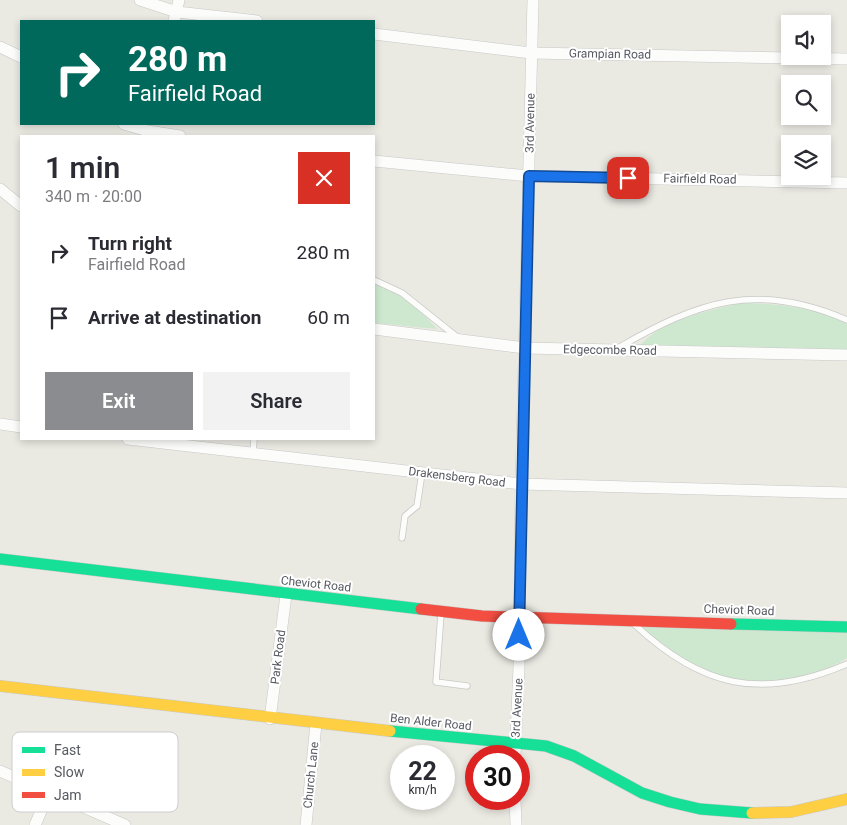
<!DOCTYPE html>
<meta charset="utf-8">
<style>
:root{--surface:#fff;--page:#f2f2f3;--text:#2b2b33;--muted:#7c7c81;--accent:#8b8c8f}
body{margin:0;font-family:Roboto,sans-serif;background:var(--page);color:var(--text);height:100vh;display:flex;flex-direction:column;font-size:19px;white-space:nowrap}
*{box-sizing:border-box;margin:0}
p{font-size:16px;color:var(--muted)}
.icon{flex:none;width:28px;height:28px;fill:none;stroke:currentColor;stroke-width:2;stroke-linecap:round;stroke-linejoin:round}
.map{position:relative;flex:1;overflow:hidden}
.details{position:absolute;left:20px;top:135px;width:355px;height:305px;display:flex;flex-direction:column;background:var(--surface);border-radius:0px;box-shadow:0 2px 8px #0003}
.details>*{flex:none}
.top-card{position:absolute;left:20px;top:20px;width:355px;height:105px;border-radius:0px;box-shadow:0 2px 8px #0003;background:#00695c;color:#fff;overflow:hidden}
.controls{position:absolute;left:781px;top:15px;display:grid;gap:10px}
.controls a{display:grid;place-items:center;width:50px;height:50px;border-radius:0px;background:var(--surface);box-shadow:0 2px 8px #0003;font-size:25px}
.speed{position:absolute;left:390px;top:745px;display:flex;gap:10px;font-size:25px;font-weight:700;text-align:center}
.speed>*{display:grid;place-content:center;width:65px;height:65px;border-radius:50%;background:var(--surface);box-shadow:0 2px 8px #0003;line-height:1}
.speed small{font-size:12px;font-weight:400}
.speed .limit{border:8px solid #d22;background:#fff;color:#111}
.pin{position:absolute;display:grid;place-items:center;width:42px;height:42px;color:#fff;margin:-21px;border-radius:10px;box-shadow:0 2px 8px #0006}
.me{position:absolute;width:55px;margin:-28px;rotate:0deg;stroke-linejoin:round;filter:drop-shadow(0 0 4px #0008)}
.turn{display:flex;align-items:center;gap:18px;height:105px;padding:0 25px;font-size:22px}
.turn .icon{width:65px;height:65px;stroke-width:2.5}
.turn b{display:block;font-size:35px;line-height:42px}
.round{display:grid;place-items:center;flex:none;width:52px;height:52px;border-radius:0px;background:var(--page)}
.head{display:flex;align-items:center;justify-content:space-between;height:85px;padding:0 25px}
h1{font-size:30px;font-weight:600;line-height:38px}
.button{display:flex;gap:10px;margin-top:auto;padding:10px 25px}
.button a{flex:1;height:58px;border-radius:0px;background:var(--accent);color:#fff;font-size:20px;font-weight:600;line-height:58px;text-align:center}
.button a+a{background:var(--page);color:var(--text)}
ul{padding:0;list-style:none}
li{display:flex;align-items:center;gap:15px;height:65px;padding:0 25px}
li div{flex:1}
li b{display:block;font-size:19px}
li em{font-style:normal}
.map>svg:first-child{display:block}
.green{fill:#cee8cf}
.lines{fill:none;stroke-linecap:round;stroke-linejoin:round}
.lane-casing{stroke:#c8c8c7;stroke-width:7}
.street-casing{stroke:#c8c8c7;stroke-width:12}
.fast-casing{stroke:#c8c8c8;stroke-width:12}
.slow-casing{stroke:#c8c8c8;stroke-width:12}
.jam-casing{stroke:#c8c8c8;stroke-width:12}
.lane{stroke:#fcfcfb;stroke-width:5.5}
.street{stroke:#fcfcfb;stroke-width:11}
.fast{stroke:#16e098;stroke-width:11}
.slow{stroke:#ffcf43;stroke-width:11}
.jam{stroke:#f24e42;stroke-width:11}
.route-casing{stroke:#114b97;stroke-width:12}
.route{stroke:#1a73e8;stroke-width:9}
.labels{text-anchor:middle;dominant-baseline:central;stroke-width:4;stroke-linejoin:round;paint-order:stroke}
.street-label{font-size:12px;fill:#585a62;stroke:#fff}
.key{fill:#fff;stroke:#cdced0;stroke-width:1}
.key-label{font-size:14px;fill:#585a62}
</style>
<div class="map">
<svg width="847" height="825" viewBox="0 0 847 825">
<rect width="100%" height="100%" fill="#eae9e2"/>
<!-- green -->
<g class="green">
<path d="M374 284C401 293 419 308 437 329L374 323Z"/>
<path d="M742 303C777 304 816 306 847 324V350L639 347C659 320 711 310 742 303Z"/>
<path d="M641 626 847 632V658C826 671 798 679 774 683 750 687 701 676 682 662 667 652 655 638 641 626Z"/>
</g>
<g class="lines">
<!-- lane casing -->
<g class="lane-casing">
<g id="lane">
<path d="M374 280 402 293 457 337"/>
<path d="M618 348C699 301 757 281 847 320"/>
<path d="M253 453 254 439"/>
<path d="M402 538 405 516 417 506 422 473"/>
<path d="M441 614 436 682 467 686"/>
<path d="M634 624C701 687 761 701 847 664"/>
</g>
</g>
<!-- street casing -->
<g class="street-casing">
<g id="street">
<path d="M140 0 177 12 257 21"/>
<path d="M174 21 179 0"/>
<path d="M374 34 531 53 847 59"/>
<path d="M0 47 21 57"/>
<path d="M124 124 148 131 180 136"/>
<path d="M374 161 529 176 847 183"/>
<path d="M0 189 21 206"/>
<path d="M374 329 525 348 847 355"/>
<path d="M0 424 21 427"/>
<path d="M128 439 521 484 847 493"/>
<path d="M270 719 286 595"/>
<path d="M515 756 519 667 521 484 533 0"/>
<path d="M0 771 125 825"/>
<path d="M515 799 516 825"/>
<path d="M35 825 49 793"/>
<path d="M306 825 316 724"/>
</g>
</g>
<!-- fast casing -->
<g class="fast-casing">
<g id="fast">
<path d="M0 559 421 609"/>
<path d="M731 624 847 627"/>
<path d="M390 731 546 746 574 756 642 793 670 802 700 809 752 813"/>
</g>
</g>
<!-- slow casing -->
<g class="slow-casing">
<g id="slow">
<path d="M0 686 390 731"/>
<path d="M752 813 791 812 847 799"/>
</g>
</g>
<!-- jam casing -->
<g class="jam-casing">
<path id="jam" d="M421 609 482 616 731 624"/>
</g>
<!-- lane -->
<use href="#lane" class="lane"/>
<!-- street -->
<use href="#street" class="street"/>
<!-- fast -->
<use href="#fast" class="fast"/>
<!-- slow -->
<use href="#slow" class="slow"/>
<!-- jam -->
<use href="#jam" class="jam"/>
</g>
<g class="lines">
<!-- route casing -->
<g class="route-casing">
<path id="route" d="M519 635 529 176 628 178"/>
</g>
<!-- route -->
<use href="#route" class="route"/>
</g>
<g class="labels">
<!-- street labels -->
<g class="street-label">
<text transform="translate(610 54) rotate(1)">Grampian Road</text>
<text transform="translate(530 123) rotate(-89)">3rd Avenue</text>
<text transform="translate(700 179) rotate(1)">Fairfield Road</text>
<text transform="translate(610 350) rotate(1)">Edgecombe Road</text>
<text transform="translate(457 477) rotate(7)">Drakensberg Road</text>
<text transform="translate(316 584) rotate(6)">Cheviot Road</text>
<text transform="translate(739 610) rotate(2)">Cheviot Road</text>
<text transform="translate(278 657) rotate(-83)">Park Road</text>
<text transform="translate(517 708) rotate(-87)">3rd Avenue</text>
<text transform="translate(431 722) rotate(6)">Ben Alder Road</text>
<text transform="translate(311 775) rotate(-84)">Church Lane</text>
</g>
</g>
<!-- legend -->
<rect x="12" y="732" width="166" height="80" rx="8" class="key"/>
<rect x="22" y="747" width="23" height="6" fill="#16e098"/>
<rect x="22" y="769" width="23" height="7" fill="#ffcf43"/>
<rect x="22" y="792" width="23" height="6" fill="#f24e42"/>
<g class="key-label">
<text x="54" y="755">Fast</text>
<text x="54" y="777">Slow</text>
<text x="54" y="800">Jam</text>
</g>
</svg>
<div class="controls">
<a><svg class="icon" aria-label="sound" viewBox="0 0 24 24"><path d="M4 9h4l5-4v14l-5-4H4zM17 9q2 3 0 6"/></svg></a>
<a><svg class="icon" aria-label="search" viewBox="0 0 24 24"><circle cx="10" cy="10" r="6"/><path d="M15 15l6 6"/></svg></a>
<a><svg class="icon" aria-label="layers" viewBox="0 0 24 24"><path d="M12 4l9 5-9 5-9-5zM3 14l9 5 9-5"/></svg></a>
</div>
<div class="speed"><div>22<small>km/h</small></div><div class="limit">30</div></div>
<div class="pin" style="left:628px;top:178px;background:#d93025"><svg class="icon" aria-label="arrive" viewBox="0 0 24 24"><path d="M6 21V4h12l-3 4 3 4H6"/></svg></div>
<svg class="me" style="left:519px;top:635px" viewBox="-20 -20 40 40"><circle r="19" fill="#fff"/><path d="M0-13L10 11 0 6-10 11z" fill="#1a73e8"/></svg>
<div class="top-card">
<div class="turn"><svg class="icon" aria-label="right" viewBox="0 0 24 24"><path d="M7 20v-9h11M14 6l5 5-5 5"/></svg><div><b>280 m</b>Fairfield Road</div></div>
</div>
<section class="details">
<div class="head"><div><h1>1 min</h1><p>340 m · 20:00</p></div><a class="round" style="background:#d93025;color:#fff"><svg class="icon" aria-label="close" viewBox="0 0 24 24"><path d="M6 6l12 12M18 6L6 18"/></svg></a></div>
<ul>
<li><svg class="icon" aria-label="right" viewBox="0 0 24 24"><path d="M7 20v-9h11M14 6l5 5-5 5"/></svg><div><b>Turn right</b><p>Fairfield Road</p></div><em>280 m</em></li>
<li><svg class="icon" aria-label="arrive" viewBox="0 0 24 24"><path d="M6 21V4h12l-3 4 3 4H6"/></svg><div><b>Arrive at destination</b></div><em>60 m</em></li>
</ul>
<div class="button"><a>Exit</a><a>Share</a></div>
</section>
</div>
